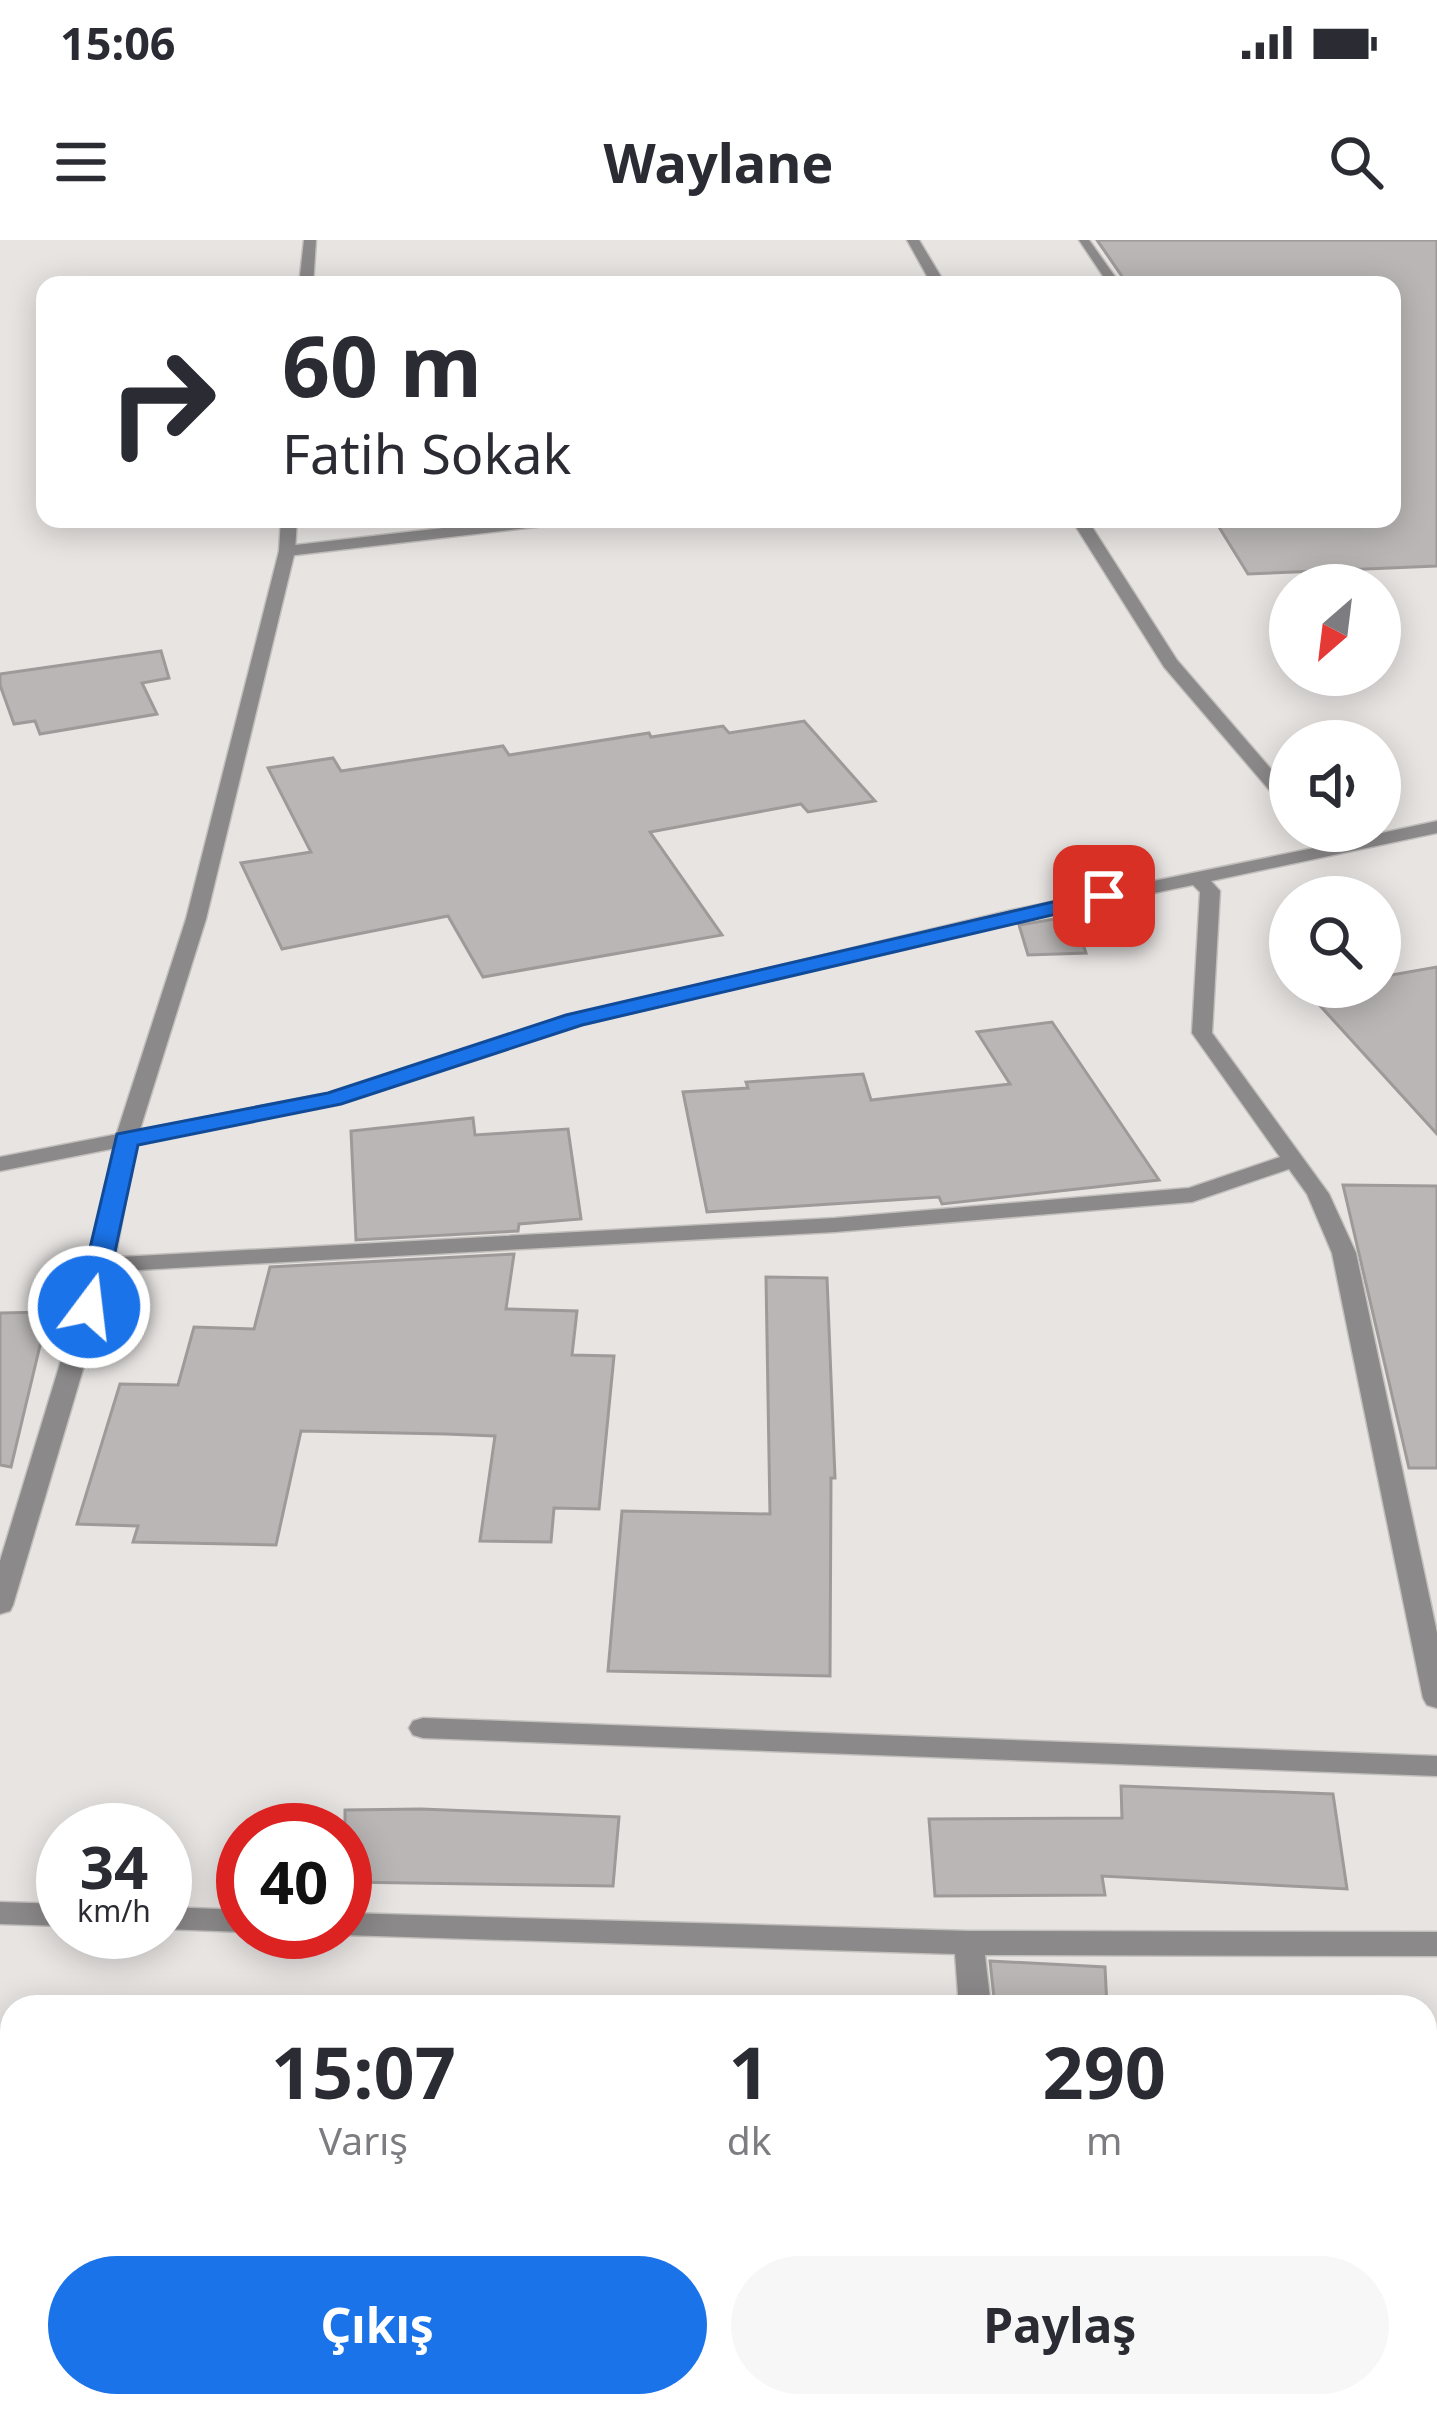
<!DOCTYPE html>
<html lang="tr">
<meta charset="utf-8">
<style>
:root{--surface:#fff;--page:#f7f7f7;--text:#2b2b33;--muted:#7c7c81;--accent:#1a73e8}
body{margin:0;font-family:"Noto Sans",sans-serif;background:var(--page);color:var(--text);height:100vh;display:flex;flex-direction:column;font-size:45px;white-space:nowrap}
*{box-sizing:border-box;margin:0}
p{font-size:39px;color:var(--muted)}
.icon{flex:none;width:66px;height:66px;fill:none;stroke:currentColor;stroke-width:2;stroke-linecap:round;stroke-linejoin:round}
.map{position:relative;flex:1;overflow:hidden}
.side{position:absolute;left:0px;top:1755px;width:1437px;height:423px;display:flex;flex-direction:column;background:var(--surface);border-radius:36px 36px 0 0;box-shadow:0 6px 30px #0003}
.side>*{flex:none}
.hud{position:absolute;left:36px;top:36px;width:1365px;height:252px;border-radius:24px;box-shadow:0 6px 30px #0003;background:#fff;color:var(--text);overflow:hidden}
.needle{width:78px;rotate:208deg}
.fabs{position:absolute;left:1269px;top:324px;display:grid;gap:24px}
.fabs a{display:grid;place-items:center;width:132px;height:132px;border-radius:50%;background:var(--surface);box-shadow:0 6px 30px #0003;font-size:60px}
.speed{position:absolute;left:36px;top:1563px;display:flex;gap:24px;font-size:60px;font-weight:700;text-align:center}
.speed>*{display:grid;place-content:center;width:156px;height:156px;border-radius:50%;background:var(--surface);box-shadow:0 6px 30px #0003;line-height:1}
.speed small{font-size:30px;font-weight:400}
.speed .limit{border:18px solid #d22;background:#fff;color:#111}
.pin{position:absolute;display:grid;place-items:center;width:102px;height:102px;color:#fff;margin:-51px;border-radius:24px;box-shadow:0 6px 18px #0006}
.me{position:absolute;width:132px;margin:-66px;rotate:15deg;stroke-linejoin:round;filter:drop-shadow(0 0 9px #0008)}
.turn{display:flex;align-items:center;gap:42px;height:252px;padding:0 48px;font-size:54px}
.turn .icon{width:156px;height:156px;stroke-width:2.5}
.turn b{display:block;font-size:84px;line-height:102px}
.eta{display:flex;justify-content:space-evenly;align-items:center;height:204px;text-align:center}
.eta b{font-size:72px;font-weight:700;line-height:84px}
.action{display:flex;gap:24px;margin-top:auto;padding:24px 48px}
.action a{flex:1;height:138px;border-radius:72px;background:var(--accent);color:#fff;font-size:48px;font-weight:700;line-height:138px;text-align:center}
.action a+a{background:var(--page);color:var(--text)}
.status{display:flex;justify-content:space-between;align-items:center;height:84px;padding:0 60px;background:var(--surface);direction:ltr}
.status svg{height:33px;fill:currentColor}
header{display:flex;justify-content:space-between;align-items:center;height:156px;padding:0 48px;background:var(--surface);font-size:54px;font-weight:700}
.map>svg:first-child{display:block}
.building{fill:#b9b6b5;stroke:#9e9a99;stroke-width:3}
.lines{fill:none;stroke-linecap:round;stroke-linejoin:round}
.service-casing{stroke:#c2bfbd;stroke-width:3}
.minor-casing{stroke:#c2bfbd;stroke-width:3}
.tertiary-casing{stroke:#c2bfbd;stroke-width:3}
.service{fill:#8b8989;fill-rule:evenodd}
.minor{fill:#8b8989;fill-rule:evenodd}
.tertiary{fill:#8b8989;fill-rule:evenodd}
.route{fill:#1a73e8;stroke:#114b97;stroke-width:3}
</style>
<div class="status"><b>15:06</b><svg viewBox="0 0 49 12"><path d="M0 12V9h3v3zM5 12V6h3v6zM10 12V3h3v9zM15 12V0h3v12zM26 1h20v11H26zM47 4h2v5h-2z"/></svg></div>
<header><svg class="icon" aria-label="menu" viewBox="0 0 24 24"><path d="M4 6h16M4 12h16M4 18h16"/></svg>Waylane<svg class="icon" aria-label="search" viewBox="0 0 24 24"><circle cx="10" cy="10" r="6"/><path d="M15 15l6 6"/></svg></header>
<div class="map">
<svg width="1437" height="2176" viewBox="0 0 1437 2176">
<rect width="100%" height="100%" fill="#e7e4e2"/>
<!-- building -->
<g class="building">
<path d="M1097 0H1437V326L1248 334 1214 279H1392V45H1128Z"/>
<path d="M161 411 169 438 142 443 157 474 40 494 35 481 14 484 0 445V434Z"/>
<path d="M804 481 875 561 808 572 801 564 650 592 722 695 483 737 448 676 282 709 241 623 311 612 268 528 333 518 341 531 503 506 509 515 649 493 651 497 723 486 729 493Z"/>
<path d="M1073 676 1086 713 1028 715 1019 685Z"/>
<path d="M1437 727V894L1303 747H1380V737Z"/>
<path d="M1052 782 1159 940 942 964 939 957 707 972 683 852 748 848 746 842 863 834 871 860 1010 844 977 792Z"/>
<path d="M473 878 475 895 568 889 581 979 519 984 518 991 356 1000 351 891Z"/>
<path d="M1343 945 1437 946V1228H1409Z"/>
<path d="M514 1014 506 1069 577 1071 572 1115 614 1116 599 1269 554 1268 551 1302 480 1301 495 1196 446 1194 301 1191 276 1305 133 1302 138 1286 77 1284 120 1144 178 1145 194 1087 254 1089 270 1027Z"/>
<path d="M766 1037 827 1038 835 1238H831L830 1436 608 1431 622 1271 770 1274Z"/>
<path d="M48 1072 11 1227 0 1225V1073Z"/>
<path d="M1121 1546 1333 1554 1347 1649 1102 1636 1105 1655 935 1656 929 1579 1122 1578Z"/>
<path d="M421 1569 619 1577 613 1646 345 1642V1570Z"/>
<path d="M990 1721 1105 1727 1107 1767H995Z"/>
</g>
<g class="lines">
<!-- service casing -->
<g class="service-casing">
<path id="service" d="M1079 0H1089L1121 45H1109Z"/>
</g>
<!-- minor casing -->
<g class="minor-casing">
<g id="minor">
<path d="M907 0H919L946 45H932Z"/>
<path d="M521 279H569L561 284 287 316 279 311 287 306Z"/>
<path d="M1071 279H1087L1177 420 1290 551V568L1283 566 1164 427Z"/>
<path d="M1437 581V593L1211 641 1220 651 1212 793 1329 954 1356 1013 1437 1393V1468L1427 1465 1423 1458 1332 1013 1307 954 1289 929 1192 962 835 992 102 1032 90 1025 102 1018 835 978 1189 948 1280 917 1192 793 1200 652 1193 645 1012 682 582 785 333 865 0 931V917L329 853 568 776 1012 670 1319 607 1306 591H1325L1336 603Z"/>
<path d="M423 1478 1437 1516V1536L423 1498 413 1495 409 1488 413 1481Z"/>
<path d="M0 1662 63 1664V1686L0 1684Z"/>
<path d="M165 1667 243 1670 244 1692 165 1689Z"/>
<path d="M345 1673 969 1691 1437 1692V1716L985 1715 991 1767H959L955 1714 345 1695 334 1692H345Z"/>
<path d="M0 1949 12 1950V1978L0 1977Z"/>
<path d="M1425 1986 1437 1987V2015L1425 2014Z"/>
<rect x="985" y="2166" width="36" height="10"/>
</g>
</g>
<!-- tertiary casing -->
<g class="tertiary-casing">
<g id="tertiary">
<path d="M304 0H316L313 45H299Z"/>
<path d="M281 279H297L295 311 206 679 137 899 114 1025 13 1365 10 1371 0 1374V1321L90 1025 115 899 186 679 279 311Z"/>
</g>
</g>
<!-- service -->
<use href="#service" class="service"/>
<!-- minor -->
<use href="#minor" class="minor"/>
<!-- tertiary -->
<use href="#tertiary" class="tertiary"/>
</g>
<!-- route -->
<path class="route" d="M1104 650 1115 656 1112 661 582 785 341 864 138 905 103 1067 89 1076 76 1067 117 894 328 853 566 775Z"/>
</svg>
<div class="fabs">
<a><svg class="needle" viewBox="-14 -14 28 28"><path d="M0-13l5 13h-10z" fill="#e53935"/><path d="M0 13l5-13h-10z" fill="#7c7c81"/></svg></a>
<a><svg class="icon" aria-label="sound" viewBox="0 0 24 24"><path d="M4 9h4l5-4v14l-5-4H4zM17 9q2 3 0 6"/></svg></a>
<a><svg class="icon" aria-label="search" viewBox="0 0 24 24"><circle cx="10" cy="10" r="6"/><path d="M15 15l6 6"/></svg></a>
</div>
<div class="speed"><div>34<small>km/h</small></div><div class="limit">40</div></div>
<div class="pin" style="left:1104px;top:656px;background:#d93025"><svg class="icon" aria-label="arrive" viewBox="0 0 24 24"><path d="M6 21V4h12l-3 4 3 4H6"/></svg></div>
<svg class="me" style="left:89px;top:1067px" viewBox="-20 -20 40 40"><circle r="17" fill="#1a73e8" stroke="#fff" stroke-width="3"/><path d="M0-11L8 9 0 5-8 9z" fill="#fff"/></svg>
<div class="hud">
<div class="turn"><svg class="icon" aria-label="right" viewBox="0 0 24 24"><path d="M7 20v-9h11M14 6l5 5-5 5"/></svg><div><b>60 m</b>Fatih Sokak</div></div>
</div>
<section class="side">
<div class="eta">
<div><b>15:07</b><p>Varış</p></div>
<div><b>1</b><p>dk</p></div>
<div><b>290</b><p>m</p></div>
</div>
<div class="action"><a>Çıkış</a><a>Paylaş</a></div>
</section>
</div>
